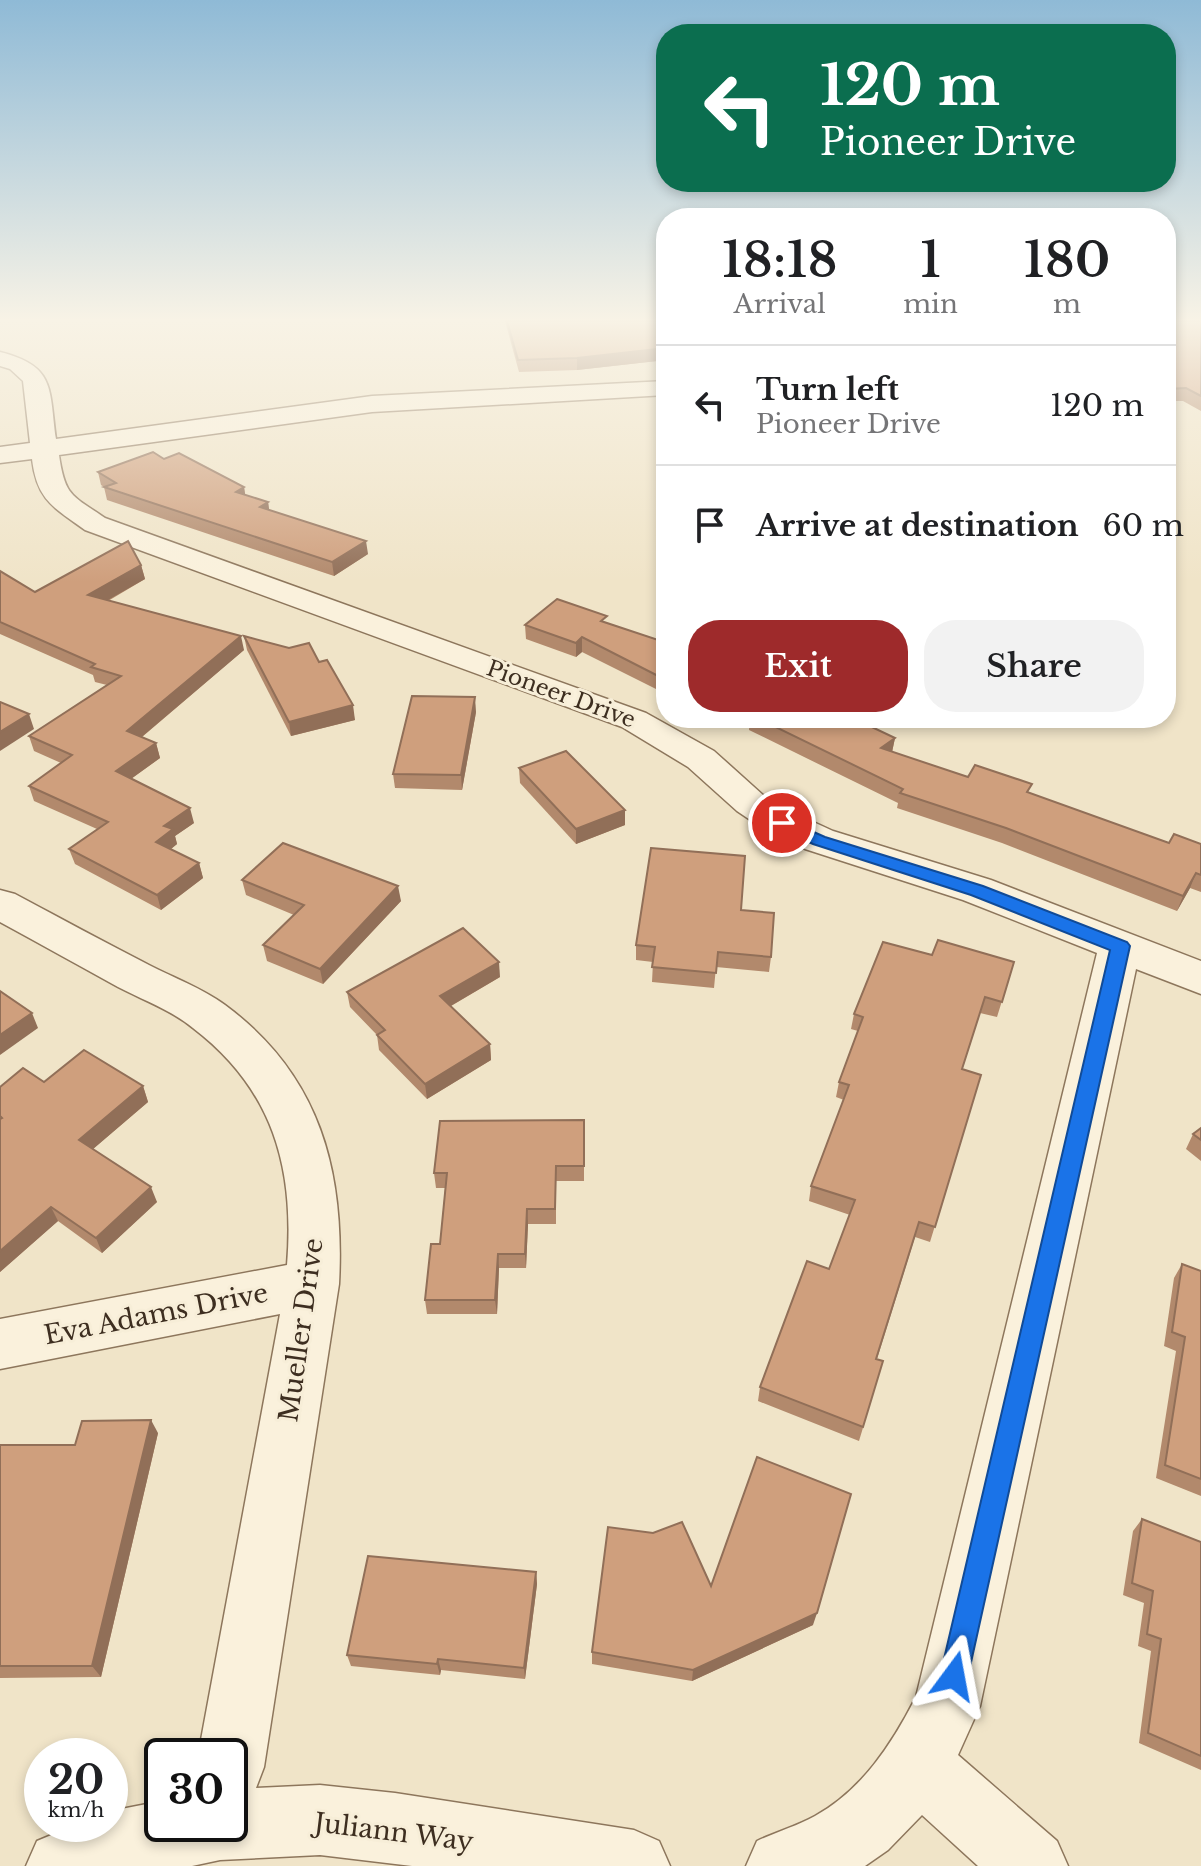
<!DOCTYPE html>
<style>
:root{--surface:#fff;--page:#f2f2f2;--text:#202124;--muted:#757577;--line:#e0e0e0;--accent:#9e2a2b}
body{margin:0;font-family:"Libre Baskerville",serif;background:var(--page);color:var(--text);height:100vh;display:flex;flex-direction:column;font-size:30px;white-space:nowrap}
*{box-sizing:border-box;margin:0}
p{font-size:26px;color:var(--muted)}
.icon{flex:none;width:44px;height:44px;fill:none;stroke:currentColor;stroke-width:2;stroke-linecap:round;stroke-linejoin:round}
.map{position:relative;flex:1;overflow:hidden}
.sheet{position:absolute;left:656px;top:208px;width:520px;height:520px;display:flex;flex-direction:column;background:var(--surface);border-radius:32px;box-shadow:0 4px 12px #0003}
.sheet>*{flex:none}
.hud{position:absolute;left:656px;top:24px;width:520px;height:168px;border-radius:32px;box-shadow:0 4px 12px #0003;background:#0b6e4f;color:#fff;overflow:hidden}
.speed{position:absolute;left:24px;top:1738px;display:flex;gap:16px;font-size:40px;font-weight:700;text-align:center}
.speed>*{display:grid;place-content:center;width:104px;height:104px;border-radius:50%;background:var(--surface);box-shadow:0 4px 12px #0003;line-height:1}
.speed small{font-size:20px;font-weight:400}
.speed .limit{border:4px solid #111;border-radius:12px;background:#fff;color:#111}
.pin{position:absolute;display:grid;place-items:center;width:68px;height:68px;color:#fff;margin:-34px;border:4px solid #fff;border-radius:50%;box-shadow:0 2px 8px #0007}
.me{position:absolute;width:88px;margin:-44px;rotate:13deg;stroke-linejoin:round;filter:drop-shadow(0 0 6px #0008)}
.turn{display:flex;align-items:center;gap:28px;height:168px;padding:0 32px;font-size:36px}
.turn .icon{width:104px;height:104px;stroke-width:2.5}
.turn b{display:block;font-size:56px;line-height:68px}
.eta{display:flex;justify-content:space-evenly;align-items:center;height:136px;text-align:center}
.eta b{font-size:48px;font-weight:600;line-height:56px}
.button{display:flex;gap:16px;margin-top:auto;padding:16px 32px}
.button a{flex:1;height:92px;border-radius:32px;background:var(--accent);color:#fff;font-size:32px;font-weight:600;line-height:92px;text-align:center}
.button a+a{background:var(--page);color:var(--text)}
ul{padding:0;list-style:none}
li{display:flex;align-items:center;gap:24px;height:120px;padding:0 32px;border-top:2px solid var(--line)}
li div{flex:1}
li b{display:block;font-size:30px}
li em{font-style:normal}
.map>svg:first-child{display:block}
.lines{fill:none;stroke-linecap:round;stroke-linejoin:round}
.minor-casing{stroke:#8d765c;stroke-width:3}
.minor{fill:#faf1dc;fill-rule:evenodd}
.wall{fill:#b2896c}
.shaded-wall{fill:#916f58}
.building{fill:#cf9f7d;stroke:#916f58;stroke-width:2}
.route{fill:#1a73e8;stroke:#114b97;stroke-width:2}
.labels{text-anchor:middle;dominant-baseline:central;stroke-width:6;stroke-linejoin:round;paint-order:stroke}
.street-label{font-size:22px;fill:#3d2e20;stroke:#f7eed8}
.near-street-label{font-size:26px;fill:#3d2e20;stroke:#f7eed8}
</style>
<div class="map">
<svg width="1201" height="1866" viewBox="0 0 1201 1866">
<rect width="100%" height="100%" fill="#f0e4c8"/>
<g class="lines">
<!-- minor casing -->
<g class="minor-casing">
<g id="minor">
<path d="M0 352C56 366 49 389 56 439L372 396 666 381V395L372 412 59 455C65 497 72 495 105 518L646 713 714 751 763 795 796 814 833 831 991 880 1201 961V994L1136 969 980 1706 958 1755 1057 1841 1068 1866H978L922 1815 888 1850 865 1866H746L757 1841C776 1832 797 1826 815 1816 862 1790 892 1744 916 1697L1097 953 963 900 805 849 768 832 737 811 688 767 622 727 85 530C53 507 37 500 32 459L0 463V447L30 443 23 381 10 369 0 366Z"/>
<path d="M0 890 15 894C60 918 104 942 149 965 174 978 202 988 225 1005 320 1075 345 1171 339 1284L264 1767 256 1788 320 1785 395 1793 634 1830 659 1841 670 1866H412L320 1855 220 1860 192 1866H26L37 1841 78 1824H110L111 1811 162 1801V1824H230V1756H198L280 1314 0 1369V1319L287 1265C295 1168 273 1089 193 1028 171 1010 143 1000 118 987 78 965 39 943 0 922Z"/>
</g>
</g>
<!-- minor -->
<use href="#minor" class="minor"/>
</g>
<!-- wall -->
<g class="wall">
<path d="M505 321H666V360L577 370 519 372Z"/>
<path d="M1166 321H1201V411L1183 401H1166Z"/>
<path d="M164 459 244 487 245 495 268 502 269 510 368 554 334 576 107 500 104 487 101 485 98 472Z"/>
<path d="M141 565 145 579 108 601 244 650 142 737 156 743 160 758 131 779 194 823 175 836 177 844 171 849 199 863 203 878 161 910 75 864 69 849 97 829 34 801 29 786 61 763 34 751 29 736 107 685 95 682 93 675 0 634V571L35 592Z"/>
<path d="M607 623 664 642 666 641V694L582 652 576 657 526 639 525 625Z"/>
<path d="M244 636 319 662 355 720 291 736 247 650Z"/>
<path d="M476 712 462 790 395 788 393 774Z"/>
<path d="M750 718H853L895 738 892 752 968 777 1030 793 1169 843 1201 844V892L1190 888 1177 911 1002 843 897 808 898 803 749 730Z"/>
<path d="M519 768 625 810V825L576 844 520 783Z"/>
<path d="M242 880 401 901 323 984 267 961 263 945 294 915 246 895Z"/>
<path d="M741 910 771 957 769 972 716 967 714 988 652 982 653 962 636 960V945Z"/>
<path d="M932 955 1014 962 997 1017 980 1013 962 1070 981 1075 930 1242 915 1237 877 1359 883 1361 859 1441 758 1401 760 1387 829 1269 850 1215 809 1201 811 1186 844 1100 836 1097 839 1082 858 1031 851 1029 854 1014Z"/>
<path d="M500 977 451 1006 490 1044 491 1060 427 1099 379 1050 377 1035 350 1007 347 992Z"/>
<path d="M44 1082 143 1086 148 1102 93 1149 157 1202 102 1253 58 1221 0 1272V1087Z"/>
<path d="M584 1120V1181H556V1224H528L526 1268H499L497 1314H427L425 1300 440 1244 445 1188H436L434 1173Z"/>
<path d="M1201 1128V1161L1186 1149 1193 1134Z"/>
<path d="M1182 1264 1201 1271V1496L1156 1478 1176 1351 1164 1346 1174 1278Z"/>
<path d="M158 1433 101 1677 0 1678V1445H75Z"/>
<path d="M1142 1519 1201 1542V1770L1139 1743 1151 1651 1138 1646 1144 1603 1123 1595 1133 1531Z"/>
<path d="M536 1572 537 1584 525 1679 441 1670 440 1675 351 1666 347 1655Z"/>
<path d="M711 1586 813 1625 692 1681 592 1664V1652Z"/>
</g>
<!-- shaded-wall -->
<g class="shaded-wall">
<path d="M666 348V360L577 370V358Z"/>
<path d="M244 487 246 500 236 492Z"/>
<path d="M268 502 270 516 260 507Z"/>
<path d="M366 541 368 554 334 576 332 562Z"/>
<path d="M141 565 145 579 92 609 88 595Z"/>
<path d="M241 636 244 650 131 746 127 731Z"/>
<path d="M582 637V652L576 657V643Z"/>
<path d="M475 697 476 712 462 790 461 775Z"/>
<path d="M353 705 355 720 291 736 289 722Z"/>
<path d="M29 714 34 729 0 751V732Z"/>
<path d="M895 738 892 752 881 748Z"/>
<path d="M156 743 160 758 121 786 116 771Z"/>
<path d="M190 808 194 823 175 836 177 844 161 857 156 842 164 826Z"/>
<path d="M625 810V825L576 844V829Z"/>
<path d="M199 863 203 878 161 910 157 895Z"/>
<path d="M1196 873 1190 888 1177 911 1183 896Z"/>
<path d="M398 886 401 901 323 984 320 969Z"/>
<path d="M499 962 500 977 442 1011 440 996Z"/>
<path d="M32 1013 38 1028 0 1055V1035Z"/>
<path d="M490 1044 491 1060 427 1099 425 1084Z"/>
<path d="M143 1086 148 1102 86 1155 79 1140Z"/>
<path d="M151 1187 157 1202 102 1253 96 1238Z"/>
<path d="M51 1207 58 1221 0 1272V1251Z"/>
<path d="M527 1209 528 1224 526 1268 525 1254Z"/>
<path d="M498 1254 499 1268 497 1314 495 1300Z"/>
<path d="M151 1420 158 1433 101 1677 92 1666Z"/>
<path d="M536 1572 537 1584 525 1679 524 1668Z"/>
<path d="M817 1613 813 1625 692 1681 693 1670Z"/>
<path d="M438 1659 441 1670 440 1675 437 1664Z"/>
</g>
<!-- building -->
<g class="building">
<path d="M507 321H666V348L577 358 518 360Z"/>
<path d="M1166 321H1201V396L1186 388 1166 389Z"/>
<path d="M153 452 164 459 179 453 244 487 236 492 268 502 260 507 366 541 332 562 104 487 116 483 98 472Z"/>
<path d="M128 541 141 565 88 595 241 636 127 731 156 743 116 771 190 808 164 826 173 829 156 842 199 863 157 895 69 849 108 822 29 786 72 755 29 736 121 676 91 667 95 664 0 622V571L35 592Z"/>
<path d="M557 599 607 616 601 621 664 642 666 641V680L582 637 576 643 525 625Z"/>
<path d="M244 636 289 648 309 643 319 662 327 660 353 705 289 722Z"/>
<path d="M412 696 475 697 461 775 393 774Z"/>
<path d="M0 702 29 714 0 732Z"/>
<path d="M757 718H853L895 738 881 748 968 777 975 765 1032 784 1027 792 1169 843 1174 834 1201 844V875L1196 873 1183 896 1006 828 900 793 903 789Z"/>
<path d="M566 751 625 810 576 829 519 768Z"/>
<path d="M283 843 398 886 320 969 263 945 304 905 242 880Z"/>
<path d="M651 848 745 856 741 910 774 913 771 957 718 952 716 973 652 967 655 947 636 945Z"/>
<path d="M463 928 499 962 440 996 490 1044 425 1084 377 1035 385 1030 347 992Z"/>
<path d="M938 940 1014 962 1002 1002 985 997 962 1069 981 1075 935 1227 919 1222 876 1359 883 1361 863 1427 760 1387 807 1261 829 1269 855 1200 811 1186 849 1085 839 1082 863 1017 854 1014 883 942 932 955Z"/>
<path d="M0 991 32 1013 0 1035Z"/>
<path d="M84 1050 143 1086 79 1140 151 1187 96 1238 51 1207 0 1251V1119L2 1118 0 1116V1087L23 1068 44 1082Z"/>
<path d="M584 1120V1166H556L555 1209H527L525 1254H498L495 1300H425L431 1244H440L447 1173H434L440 1121Z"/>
<path d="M1201 1128V1140L1193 1134Z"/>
<path d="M1182 1264 1201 1271V1479L1165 1465 1185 1337 1172 1332Z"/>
<path d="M151 1420 92 1666H0V1445H75L82 1421Z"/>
<path d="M757 1457 851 1494 817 1613 693 1670 592 1652 608 1527 653 1533 682 1522 711 1586Z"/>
<path d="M1142 1519 1201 1542V1756L1148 1733 1161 1639 1147 1634 1153 1591 1132 1583Z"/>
<path d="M368 1556 536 1572 524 1668 438 1659 437 1664 347 1655Z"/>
</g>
<!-- sky -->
<linearGradient id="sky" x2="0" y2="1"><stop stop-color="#8fbad6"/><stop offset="0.55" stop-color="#f8f3e6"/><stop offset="1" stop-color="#f8f3e6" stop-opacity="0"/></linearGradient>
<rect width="1201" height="582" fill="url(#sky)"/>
<!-- route -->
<path class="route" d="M782 818 825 837 983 886 1127 942 1130 946 968 1676 964 1686 954 1690 944 1686 940 1676 1110 950 971 895 813 844 776 827 773 823 776 819Z"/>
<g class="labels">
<!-- street labels -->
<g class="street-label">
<text transform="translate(561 694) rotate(20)">Pioneer Drive</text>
</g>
<!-- near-street labels -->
<g class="near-street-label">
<text transform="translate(156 1314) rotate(-11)">Eva Adams Drive</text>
<text transform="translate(301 1330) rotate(-82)">Mueller Drive</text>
<text transform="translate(394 1832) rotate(7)">Juliann Way</text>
</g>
</g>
</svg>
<div class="speed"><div>20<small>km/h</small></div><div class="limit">30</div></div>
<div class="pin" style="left:782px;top:823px;background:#d93025"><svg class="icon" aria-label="arrive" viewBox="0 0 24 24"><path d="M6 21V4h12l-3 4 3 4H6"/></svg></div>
<svg class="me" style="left:954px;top:1676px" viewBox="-20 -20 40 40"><path d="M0-17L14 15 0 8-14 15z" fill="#1a73e8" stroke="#fff" stroke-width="4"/></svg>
<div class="hud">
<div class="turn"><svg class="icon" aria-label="left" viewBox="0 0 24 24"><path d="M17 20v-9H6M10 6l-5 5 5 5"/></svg><div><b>120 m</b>Pioneer Drive</div></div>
</div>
<section class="sheet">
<div class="eta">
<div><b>18:18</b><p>Arrival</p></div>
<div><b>1</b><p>min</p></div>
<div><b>180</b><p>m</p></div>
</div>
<ul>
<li><svg class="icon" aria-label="left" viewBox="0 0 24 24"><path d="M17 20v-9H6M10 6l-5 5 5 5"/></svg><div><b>Turn left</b><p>Pioneer Drive</p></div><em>120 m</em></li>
<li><svg class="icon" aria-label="arrive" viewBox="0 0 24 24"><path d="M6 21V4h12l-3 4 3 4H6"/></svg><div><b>Arrive at destination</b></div><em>60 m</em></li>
</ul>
<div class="button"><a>Exit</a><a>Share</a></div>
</section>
</div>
